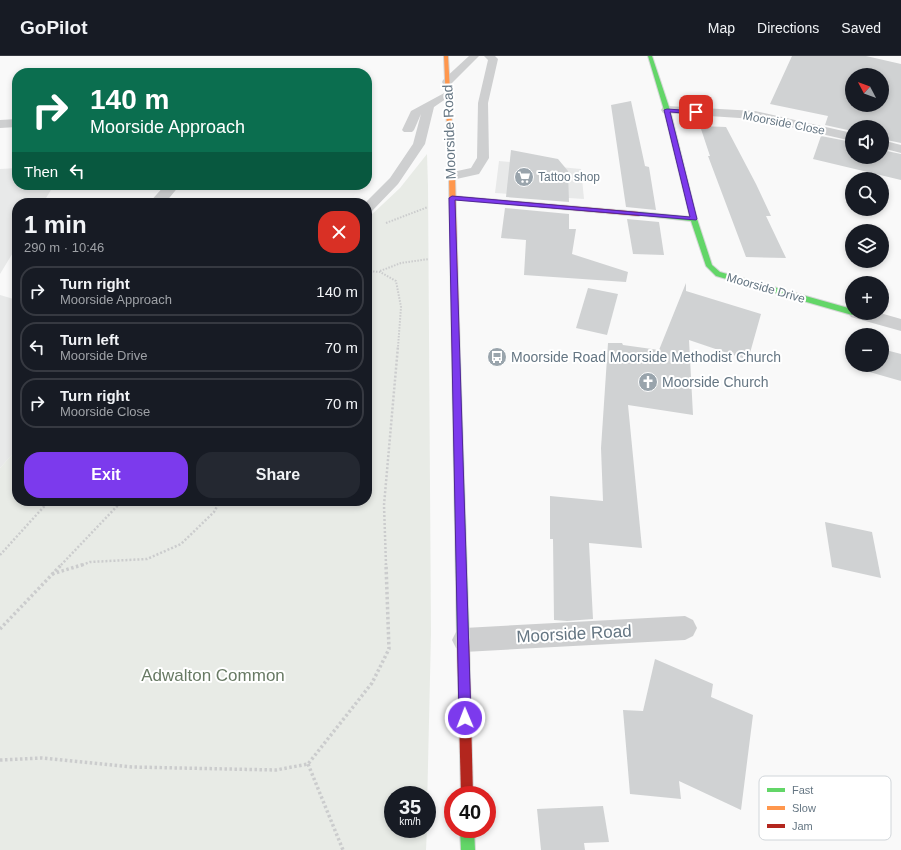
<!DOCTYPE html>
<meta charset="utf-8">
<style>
:root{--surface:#171b24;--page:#242831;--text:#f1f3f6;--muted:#9ea1a6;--line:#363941;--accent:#7c3aed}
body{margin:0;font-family:Arial,sans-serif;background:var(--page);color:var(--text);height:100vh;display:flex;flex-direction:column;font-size:15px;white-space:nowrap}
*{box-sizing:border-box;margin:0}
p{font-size:13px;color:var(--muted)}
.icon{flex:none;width:22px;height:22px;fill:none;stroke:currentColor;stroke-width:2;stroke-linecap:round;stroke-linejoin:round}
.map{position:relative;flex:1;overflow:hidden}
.details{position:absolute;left:12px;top:142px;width:360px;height:308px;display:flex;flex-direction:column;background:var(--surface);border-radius:16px;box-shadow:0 2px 6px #0003}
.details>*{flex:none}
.hud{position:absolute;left:12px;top:12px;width:360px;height:122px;border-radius:16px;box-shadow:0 2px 6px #0003;background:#0b6e4f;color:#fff;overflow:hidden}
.needle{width:26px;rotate:311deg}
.fabs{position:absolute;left:845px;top:12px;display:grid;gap:8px}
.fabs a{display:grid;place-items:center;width:44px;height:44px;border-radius:50%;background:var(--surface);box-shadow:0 2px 6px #0003;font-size:20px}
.speed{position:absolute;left:384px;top:730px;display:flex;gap:8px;font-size:20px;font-weight:700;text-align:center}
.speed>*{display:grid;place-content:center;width:52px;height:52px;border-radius:50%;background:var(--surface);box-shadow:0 2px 6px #0003;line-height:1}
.speed small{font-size:10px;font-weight:400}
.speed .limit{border:6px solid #d22;background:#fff;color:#111}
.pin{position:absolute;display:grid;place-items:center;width:34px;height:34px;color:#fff;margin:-17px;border-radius:8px;box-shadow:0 2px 6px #0006}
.me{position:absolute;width:44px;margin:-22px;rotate:359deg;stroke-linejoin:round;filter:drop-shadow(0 0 3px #0008)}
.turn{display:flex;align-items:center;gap:14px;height:84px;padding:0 12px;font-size:18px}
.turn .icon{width:52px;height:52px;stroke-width:2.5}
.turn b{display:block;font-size:28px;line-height:34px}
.then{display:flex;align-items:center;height:38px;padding:0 12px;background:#0003;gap:8px;font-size:15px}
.round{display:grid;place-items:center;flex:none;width:42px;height:42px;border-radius:16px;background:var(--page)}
.head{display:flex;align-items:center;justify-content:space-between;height:68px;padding:0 12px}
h1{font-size:24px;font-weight:700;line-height:30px}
.cta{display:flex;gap:8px;margin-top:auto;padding:8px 12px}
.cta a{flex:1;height:46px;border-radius:16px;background:var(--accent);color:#fff;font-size:16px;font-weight:700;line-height:46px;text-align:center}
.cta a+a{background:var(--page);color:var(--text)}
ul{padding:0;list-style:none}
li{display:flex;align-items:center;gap:12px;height:50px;margin:0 8px 6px;padding:0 4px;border:2px solid var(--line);border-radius:16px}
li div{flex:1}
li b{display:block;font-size:15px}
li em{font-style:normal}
header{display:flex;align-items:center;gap:24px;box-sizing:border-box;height:56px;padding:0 20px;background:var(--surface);border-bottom:1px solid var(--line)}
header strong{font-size:19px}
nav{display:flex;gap:22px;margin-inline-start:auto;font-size:14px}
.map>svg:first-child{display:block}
.built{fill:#e8e9e9}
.green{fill:#e8ebe6}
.building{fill:#d0d2d3;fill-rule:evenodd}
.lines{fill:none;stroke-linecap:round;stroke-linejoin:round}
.fast-casing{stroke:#d5d6d7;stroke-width:2}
.slow-casing{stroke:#d5d6d7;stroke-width:2}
.jam-casing{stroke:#d5d6d7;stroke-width:2}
.path-far2{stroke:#cbcccd;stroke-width:2;stroke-dasharray:1.5 1.5;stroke-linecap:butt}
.path-far1{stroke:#cbcccd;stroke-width:2.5;stroke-dasharray:2 2;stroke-linecap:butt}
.path{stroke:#cbcccd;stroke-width:3.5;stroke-dasharray:2.5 2.5;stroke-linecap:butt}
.lane{fill:#cecfd0;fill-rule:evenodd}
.street{fill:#cecfd0;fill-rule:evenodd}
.fast{fill:#63d668;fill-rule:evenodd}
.slow{fill:#ff974d;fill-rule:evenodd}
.jam{fill:#b3261e;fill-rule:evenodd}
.route{fill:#7c3aed;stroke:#51269a}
.labels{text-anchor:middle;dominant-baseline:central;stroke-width:4;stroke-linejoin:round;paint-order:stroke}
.far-street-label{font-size:12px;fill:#657683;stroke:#fff}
.far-poi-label{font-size:12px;fill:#657683;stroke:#fff;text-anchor:start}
.street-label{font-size:14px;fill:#657683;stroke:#fff}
.poi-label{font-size:14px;fill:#657683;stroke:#fff;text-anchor:start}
.near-street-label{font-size:17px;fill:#657683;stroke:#fff}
.near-park-label{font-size:17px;fill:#687a64;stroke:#fff}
.key{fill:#fff;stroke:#d1d6da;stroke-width:1}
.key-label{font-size:11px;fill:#657683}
</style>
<header>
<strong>GoPilot</strong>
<nav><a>Map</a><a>Directions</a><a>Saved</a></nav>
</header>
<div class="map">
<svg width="901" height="794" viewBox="0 0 901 794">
<rect width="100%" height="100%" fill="#f9f9f9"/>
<!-- built -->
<g class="built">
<path d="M499 105 581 113 584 143 495 137Z"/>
<path d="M17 112V129H54L43 147H17V190L0 218V113Z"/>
<path d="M0 239 17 244V393L0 412Z"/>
</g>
<!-- green -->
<path class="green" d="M427 98 428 130 431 578 427 753V739H393V773H427L426 794H0V412L17 393V445H367V163L400 132Z"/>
<!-- building -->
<g class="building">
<path d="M792 0H866L901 8V87L882 83V71H852V75L825 69 828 60 770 48ZM852 19H882V49H852Z"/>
<path d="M631 45 645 110 649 111 656 154 626 151 611 49Z"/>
<path d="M700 70 726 71 756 128 771 160H766L786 202 746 201 708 100H710Z"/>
<path d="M821 80 852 86V101H882V94L901 98V124L813 103Z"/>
<path d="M511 94 558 103 568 115 569 146 506 141Z"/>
<path d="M505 152 569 158V173H576L572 198 628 216 626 226 524 219 526 184 501 182Z"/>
<path d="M627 163 659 166 664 199 633 198Z"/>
<path d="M686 227V235L761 258 748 304 689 284 693 359 628 349 642 492 589 487 593 563 567 565 554 564 553 483H550V440L603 445 601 392 608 287H622L623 289 659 294Z"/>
<path d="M588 232 618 238 607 279 576 272Z"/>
<path d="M882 293 901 298V325L852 311V305V309H882Z"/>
<path d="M825 466 872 476 881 522 832 511Z"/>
<path d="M655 603 713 628 711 641 753 659 741 754 679 725 681 743 630 738 623 654 643 655Z"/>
<path d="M603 750 609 786 584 787 585 794H541L537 753Z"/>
</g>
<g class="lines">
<!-- fast casing -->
<g class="fast-casing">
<g id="fast">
<path d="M648 0H652L670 54 697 163 712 209 720 216 852 253V257L855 258 852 259 716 220 706 210 691 165 637 159V157L639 156 690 161 664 54Z"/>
<path d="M456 298 460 301 469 582 467 586 463 588 459 586 457 582 452 301Z"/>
<path d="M460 773H474L475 794H461Z"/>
</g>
</g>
<!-- slow casing -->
<g class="slow-casing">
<path id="slow" d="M444 0H448L455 120 460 301 456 304 452 301 449 120Z"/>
</g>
<!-- jam casing -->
<g class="jam-casing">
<g id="jam">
<path d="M452 140 639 156 642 158 639 160 450 143 449 142Z"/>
<path d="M463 576 467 578 469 582 473 739H461L457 582 459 578Z"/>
</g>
</g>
<!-- path-far2 -->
<g class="path-far2">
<path d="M386 167 428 151"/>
<path d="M367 215 380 216 396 225 401 251 398 291"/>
<path d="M380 215 401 207 429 203"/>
</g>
<!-- path-far1 -->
<g class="path-far1">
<path d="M0 499 49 445"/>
<path d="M61 509 122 445"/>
<path d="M82 509 90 506 147 503 181 488 214 456 220 445"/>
<path d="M386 509 384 449 398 290"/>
</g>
<!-- path -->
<g class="path">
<path d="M52 518 85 508"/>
<path d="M0 573 62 508"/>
<path d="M0 704 42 702 132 711 276 714 308 708 372 627 389 593 386 508"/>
<path d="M308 708 343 794"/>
</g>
<!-- lane -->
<g class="lane">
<path d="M469 0H479L451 28H443L442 26 443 24Z"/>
<path d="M484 0H495L498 3 488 47 489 102 479 118 452 124 448 123 446 120 448 117 471 112 477 102 478 47 488 4Z"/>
<path d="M448 35 453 38 434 51 425 88 398 128 372 155 367 156V147H365L390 122 413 88 421 58 414 74 412 76H404L402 74 411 55Z"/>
<path d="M685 560 693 564 697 572 693 580 685 584 464 596 456 592 452 584 456 576 464 572Z"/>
</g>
<!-- street -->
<g class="street">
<path d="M667 50 755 55 852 77V85L755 63 663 57 661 54 663 51Z"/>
<path d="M17 63V71L0 72V64Z"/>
<path d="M882 84 901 89V97L882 92Z"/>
<path d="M165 129H180L165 147H149Z"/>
<path d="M852 252V257H880L901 263V275L851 261 848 257Z"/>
</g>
<!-- fast -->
<use href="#fast" class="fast"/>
<!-- slow -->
<use href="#slow" class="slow"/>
<!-- jam -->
<use href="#jam" class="jam"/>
</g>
<!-- route -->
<path class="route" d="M667 53 696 55 699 56 696 58 670 56 697 163 696 164 455 144 471 662 469 666 465 668 461 666 459 662 449 142 452 140 690 161 664 54Z"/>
<!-- icons -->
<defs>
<g id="supermarket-disc" transform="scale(1)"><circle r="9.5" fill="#99a4ac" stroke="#fff"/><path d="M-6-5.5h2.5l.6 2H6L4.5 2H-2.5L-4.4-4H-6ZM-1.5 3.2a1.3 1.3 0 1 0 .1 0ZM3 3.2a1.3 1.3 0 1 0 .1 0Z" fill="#fff"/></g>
<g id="bus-disc" transform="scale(1)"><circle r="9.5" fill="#99a4ac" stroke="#fff"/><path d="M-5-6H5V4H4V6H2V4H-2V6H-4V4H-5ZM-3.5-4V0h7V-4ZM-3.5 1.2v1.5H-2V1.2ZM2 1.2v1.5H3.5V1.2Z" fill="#fff"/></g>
<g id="church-disc" transform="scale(1)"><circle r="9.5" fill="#99a4ac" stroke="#fff"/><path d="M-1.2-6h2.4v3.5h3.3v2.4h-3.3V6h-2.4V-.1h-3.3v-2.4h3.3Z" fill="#fff"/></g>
</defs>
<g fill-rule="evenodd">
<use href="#supermarket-disc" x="524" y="121"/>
<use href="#bus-disc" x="497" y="301"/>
<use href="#church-disc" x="648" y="326"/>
</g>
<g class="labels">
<!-- far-street labels -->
<g class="far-street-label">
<text transform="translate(784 67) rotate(11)">Moorside Close</text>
<text transform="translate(766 232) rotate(16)">Moorside Drive</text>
</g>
<!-- far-poi labels -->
<g class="far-poi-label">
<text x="538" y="121">Tattoo shop</text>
</g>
<!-- street labels -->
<g class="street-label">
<text transform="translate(449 76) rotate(-92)">Moorside Road</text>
</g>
<!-- poi labels -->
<g class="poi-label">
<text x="511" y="301">Moorside Road Moorside Methodist Church</text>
<text x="662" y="326">Moorside Church</text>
</g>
<!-- near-street labels -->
<g class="near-street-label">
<text transform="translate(574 578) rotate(-3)">Moorside Road</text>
</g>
<!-- near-park labels -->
<g class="near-park-label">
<text x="213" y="619">Adwalton Common</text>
</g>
</g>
<!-- legend -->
<rect x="759" y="720" width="132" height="64" rx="6" class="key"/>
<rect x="767" y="732" width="18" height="4" fill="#63d668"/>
<rect x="767" y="750" width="18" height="4" fill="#ff974d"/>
<rect x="767" y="768" width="18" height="4" fill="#b3261e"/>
<g class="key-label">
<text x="792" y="738">Fast</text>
<text x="792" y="756">Slow</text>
<text x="792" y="774">Jam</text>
</g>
</svg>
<div class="fabs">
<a><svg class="needle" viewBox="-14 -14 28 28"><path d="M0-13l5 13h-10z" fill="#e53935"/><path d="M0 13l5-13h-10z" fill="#9ea1a6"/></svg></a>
<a><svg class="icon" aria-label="sound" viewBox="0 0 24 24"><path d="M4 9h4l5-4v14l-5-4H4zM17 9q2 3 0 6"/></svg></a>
<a><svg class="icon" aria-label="search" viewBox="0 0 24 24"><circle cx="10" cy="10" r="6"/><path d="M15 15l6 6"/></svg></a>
<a><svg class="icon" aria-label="layers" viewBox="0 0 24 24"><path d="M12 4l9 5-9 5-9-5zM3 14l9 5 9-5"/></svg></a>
<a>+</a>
<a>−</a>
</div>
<div class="speed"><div>35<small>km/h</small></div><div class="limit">40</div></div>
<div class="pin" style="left:696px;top:56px;background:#d93025"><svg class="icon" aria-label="arrive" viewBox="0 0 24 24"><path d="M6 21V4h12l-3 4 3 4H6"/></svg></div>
<svg class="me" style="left:465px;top:662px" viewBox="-20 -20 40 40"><circle r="17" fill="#7c3aed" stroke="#fff" stroke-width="3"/><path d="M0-11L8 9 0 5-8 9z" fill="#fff"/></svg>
<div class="hud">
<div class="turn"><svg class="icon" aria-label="right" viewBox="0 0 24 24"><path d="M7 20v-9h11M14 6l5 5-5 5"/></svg><div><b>140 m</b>Moorside Approach</div></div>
<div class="then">Then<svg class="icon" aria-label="left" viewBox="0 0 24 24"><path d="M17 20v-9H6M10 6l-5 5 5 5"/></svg></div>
</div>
<section class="details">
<div class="head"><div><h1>1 min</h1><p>290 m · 10:46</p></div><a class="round" style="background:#d93025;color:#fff"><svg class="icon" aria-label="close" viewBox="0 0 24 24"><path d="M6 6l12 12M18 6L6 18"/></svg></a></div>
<ul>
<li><svg class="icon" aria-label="right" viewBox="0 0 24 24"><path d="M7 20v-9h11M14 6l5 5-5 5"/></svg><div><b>Turn right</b><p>Moorside Approach</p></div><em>140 m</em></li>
<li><svg class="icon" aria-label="left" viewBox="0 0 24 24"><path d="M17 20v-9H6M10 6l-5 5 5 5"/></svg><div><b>Turn left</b><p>Moorside Drive</p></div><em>70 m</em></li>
<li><svg class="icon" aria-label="right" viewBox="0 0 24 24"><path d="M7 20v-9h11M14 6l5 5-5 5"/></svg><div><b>Turn right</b><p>Moorside Close</p></div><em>70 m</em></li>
</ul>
<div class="cta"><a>Exit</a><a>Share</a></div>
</section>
</div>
